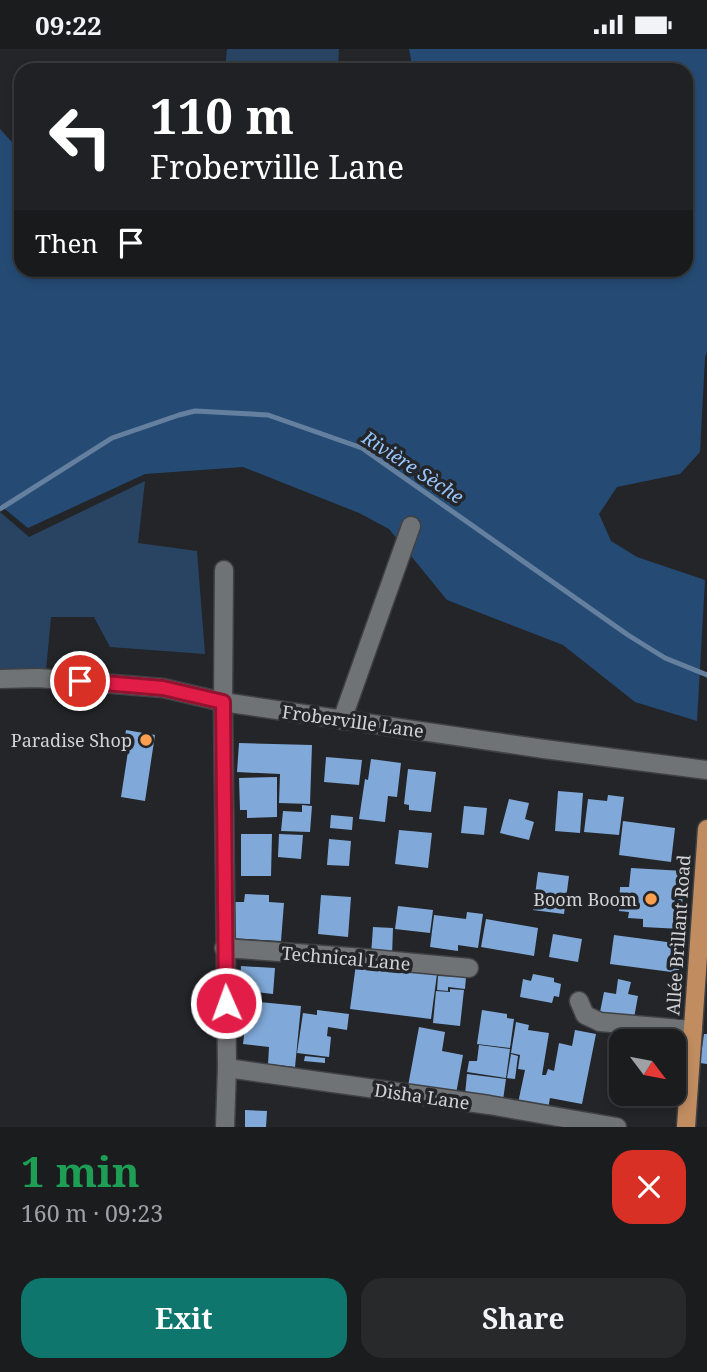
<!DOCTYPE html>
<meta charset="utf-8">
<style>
:root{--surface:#1a1c1e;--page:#27292b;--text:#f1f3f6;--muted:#9fa1a4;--line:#383a3c;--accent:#0f766e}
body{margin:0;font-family:"Noto Serif",serif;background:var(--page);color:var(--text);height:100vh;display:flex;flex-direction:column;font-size:26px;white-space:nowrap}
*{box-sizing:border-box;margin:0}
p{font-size:23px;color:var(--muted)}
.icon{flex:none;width:38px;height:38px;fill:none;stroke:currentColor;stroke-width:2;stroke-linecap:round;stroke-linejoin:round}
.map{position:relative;height:1078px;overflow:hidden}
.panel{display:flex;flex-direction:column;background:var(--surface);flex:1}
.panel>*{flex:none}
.top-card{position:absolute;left:14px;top:14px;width:679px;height:214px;border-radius:21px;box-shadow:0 4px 10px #0003,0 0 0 2px var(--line);background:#202124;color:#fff;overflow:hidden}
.needle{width:46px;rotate:122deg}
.fabs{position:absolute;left:609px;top:980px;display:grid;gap:14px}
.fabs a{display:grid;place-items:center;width:77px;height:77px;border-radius:14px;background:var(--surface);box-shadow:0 4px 10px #0003,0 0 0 2px var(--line);font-size:35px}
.pin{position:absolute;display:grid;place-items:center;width:60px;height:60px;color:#fff;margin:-30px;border:4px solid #fff;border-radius:50%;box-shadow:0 2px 7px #0007}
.me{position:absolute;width:77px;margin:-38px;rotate:358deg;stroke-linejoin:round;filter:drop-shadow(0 0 5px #0008)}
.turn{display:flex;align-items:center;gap:24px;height:147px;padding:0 21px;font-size:32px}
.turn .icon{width:91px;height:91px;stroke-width:2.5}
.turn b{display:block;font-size:49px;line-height:60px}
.then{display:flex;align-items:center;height:66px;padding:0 21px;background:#0003;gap:14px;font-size:26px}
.round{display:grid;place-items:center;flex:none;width:74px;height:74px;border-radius:21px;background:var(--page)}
.overview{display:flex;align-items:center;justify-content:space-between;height:119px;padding:0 21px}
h1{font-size:42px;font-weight:700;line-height:52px;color:#1e9e55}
.button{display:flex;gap:14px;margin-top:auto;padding:14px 21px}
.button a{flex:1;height:80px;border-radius:21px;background:var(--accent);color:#fff;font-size:28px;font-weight:700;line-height:80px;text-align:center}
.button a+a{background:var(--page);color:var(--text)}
.status{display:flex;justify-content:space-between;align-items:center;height:49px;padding:0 35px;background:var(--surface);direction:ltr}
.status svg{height:19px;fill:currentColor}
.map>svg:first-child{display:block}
.green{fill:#294463}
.forest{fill:#254b75}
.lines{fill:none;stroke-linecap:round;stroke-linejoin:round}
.stream{stroke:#65809f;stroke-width:5}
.building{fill:#80a9d9}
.minor-casing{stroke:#404144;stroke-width:21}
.major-casing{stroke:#404144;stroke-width:21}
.minor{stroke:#707376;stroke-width:18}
.major{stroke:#c08c60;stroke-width:18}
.route-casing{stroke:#92132f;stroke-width:18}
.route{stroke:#e11d48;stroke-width:12}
.poi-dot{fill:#fa9f4f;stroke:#232528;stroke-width:2.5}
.labels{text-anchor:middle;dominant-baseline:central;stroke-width:7;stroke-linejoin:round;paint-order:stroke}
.street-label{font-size:18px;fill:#d2d3d5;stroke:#232528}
.poi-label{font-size:18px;fill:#d2d3d5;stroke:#232528;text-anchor:end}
.water-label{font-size:19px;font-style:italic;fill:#97c5fb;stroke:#232528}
</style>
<div class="status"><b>09:22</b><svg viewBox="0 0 49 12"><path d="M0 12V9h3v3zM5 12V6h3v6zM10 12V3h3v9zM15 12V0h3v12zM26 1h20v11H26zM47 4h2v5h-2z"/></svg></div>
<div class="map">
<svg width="707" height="1078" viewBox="0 0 707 1078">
<rect width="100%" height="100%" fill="#232528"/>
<!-- green -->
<g class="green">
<path d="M227 0H339L338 21H225Z"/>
<path d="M145 432 138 494 197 502 205 605 110 598 94 568H51L46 621H0V463L29 488Z"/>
</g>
<!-- forest -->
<path class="forest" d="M409 0H707V302L705 309 700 403 680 425 617 438 599 465 611 492 637 508 705 531 697 672 635 653 563 596 447 551 389 480 359 464 243 418 145 425 28 479 0 456V80L21 103V220H686V21H413Z"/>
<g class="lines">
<!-- stream -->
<path class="stream" d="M0 460 112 389 179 366 195 362 268 366 362 399 628 586 665 609 707 626"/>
</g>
<!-- building -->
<g class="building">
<path d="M126 681 155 686 145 752 121 748 129 696 124 695Z"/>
<path d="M239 694 312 696 310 755 279 754 280 725 237 723Z"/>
<path d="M326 708 362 711 359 736 324 733Z"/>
<path d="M371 710 401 714 397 748 388 747 385 773 359 770 365 730 368 731Z"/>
<path d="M408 720 436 723 431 763 409 761V756L404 755Z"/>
<path d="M277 728V768L247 769V761H240L239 729Z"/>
<path d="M558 742 583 744 580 784 555 782Z"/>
<path d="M608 746 624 748 619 786 584 783 588 750 607 752Z"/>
<path d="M509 750 529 754 525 770 534 773 529 791 500 784Z"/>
<path d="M302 756 312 757 310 783 281 782 283 762 302 763Z"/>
<path d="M464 757 487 759 484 786 461 784Z"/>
<path d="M331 766 353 768 352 781 330 779Z"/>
<path d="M623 772 675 779 671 813 619 806Z"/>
<path d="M399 781 432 784 428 819 395 815Z"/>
<path d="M241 785H272L271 827H241Z"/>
<path d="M279 785 303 786 301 810 278 808Z"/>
<path d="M329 790 351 792 349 817 327 816Z"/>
<path d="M631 819 684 822 681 880 643 878V870L628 869 629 863 619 862 620 838H629Z"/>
<path d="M538 823 569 827 564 865 533 861Z"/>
<path d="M245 845 269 846V853L284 854 281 892 230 889 232 853H244Z"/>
<path d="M321 846 351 848 348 888 318 885Z"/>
<path d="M398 857 433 861 430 884 395 880Z"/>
<path d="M467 863 483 865 478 899 458 896V902L430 898 434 866 466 870Z"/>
<path d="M486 870 538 879 534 907 481 898Z"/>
<path d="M373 878 393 879 392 907 371 906Z"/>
<path d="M553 885 582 890 578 913 549 908Z"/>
<path d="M614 886 682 895 679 924 610 915Z"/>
<path d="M356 915 437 925 431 970 350 960Z"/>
<path d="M241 917 275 919 273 945 247 942 248 932 240 931Z"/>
<path d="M533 925 554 929V933L561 935 559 948 554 947 552 954 520 948 523 930 531 932Z"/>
<path d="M438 927 466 928 465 940 448 938V942L437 941Z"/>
<path d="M618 930 631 933 628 945 638 947 634 969 600 963 604 943 616 945Z"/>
<path d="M450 940 464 941 460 977 433 974 436 942 450 943Z"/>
<path d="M239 951 301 957 295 1018 268 1015 269 998 243 995 245 978 240 977 242 966H238Z"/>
<path d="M317 961 349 965 347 981 328 978 327 987 331 988 329 1008 297 1004 303 964 317 966Z"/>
<path d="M482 961 507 965V969L514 970 510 999 477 995Z"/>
<path d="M516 973 529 976 528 981 549 984 542 1026H546L548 1020 554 1022 559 994 572 997 575 981 596 985 582 1055 550 1049 548 1060 518 1054 525 1021 518 1020 520 1006 511 1004Z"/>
<path d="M419 978 445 983 442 1002 463 1006 456 1045 408 1037Z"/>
<path d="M704 985H707V1015L700 1014Z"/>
<path d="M479 996 510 1000 506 1029 467 1023 469 1012H477Z"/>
<path d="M511 1005 518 1007 515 1030 507 1029Z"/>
<path d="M305 1007 325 1009V1014L304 1012Z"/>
<path d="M467 1025 506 1030 503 1051 465 1046Z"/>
<path d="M245 1061 267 1062 266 1078H245Z"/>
</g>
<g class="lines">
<!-- minor casing -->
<g class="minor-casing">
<g id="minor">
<path d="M224 521 223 653 227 1019 225 1078"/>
<path d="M0 630 38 629 163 639 223 653 544 700 707 721"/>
<path d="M342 671 411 477"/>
<path d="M224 899 351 908 469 919"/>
<path d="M579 952 585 966 600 973 693 981"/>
<path d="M227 1019 489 1056 617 1078"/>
</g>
</g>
<!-- major casing -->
<g class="major-casing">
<path id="major" d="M686 1078 707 780"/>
</g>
<!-- minor -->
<use href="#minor" class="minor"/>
<!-- major -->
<use href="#major" class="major"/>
</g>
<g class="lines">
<!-- route casing -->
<g class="route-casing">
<path id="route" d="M80 632 163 639 223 653 226 954"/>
</g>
<!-- route -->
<use href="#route" class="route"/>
</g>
<!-- markers -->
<g class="poi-dot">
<circle cx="146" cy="691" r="7"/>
<circle cx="651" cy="850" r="7"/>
</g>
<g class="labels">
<!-- street labels -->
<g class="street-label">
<text transform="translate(353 672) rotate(8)">Froberville Lane</text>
<text transform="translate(678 886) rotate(-86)">Allée Brillant Road</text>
<text transform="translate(346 909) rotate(5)">Technical Lane</text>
<text transform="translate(422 1047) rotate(8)">Disha Lane</text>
</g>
<!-- poi labels -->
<g class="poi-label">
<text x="132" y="691">Paradise Shop</text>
<text x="637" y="850">Boom Boom</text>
</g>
<!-- water labels -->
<g class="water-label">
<text transform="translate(413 418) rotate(33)">Rivière Sèche</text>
</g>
</g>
</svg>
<div class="fabs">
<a><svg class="needle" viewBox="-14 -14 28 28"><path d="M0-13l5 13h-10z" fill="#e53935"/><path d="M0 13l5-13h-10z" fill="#9fa1a4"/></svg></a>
</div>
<div class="pin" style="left:80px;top:632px;background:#d93025"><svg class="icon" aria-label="arrive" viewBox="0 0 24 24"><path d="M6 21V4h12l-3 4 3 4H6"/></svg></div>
<svg class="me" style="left:226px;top:954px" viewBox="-20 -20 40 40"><circle r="17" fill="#e11d48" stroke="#fff" stroke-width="3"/><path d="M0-11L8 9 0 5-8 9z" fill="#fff"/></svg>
<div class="top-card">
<div class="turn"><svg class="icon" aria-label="left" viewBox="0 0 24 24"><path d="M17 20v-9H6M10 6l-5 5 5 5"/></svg><div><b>110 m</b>Froberville Lane</div></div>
<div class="then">Then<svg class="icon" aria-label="arrive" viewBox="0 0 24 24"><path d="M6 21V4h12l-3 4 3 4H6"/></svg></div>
</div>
</div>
<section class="panel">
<div class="overview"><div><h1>1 min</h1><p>160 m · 09:23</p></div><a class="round" style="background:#d93025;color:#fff"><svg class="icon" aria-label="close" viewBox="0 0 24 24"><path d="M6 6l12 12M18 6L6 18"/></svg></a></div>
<div class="button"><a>Exit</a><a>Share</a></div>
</section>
